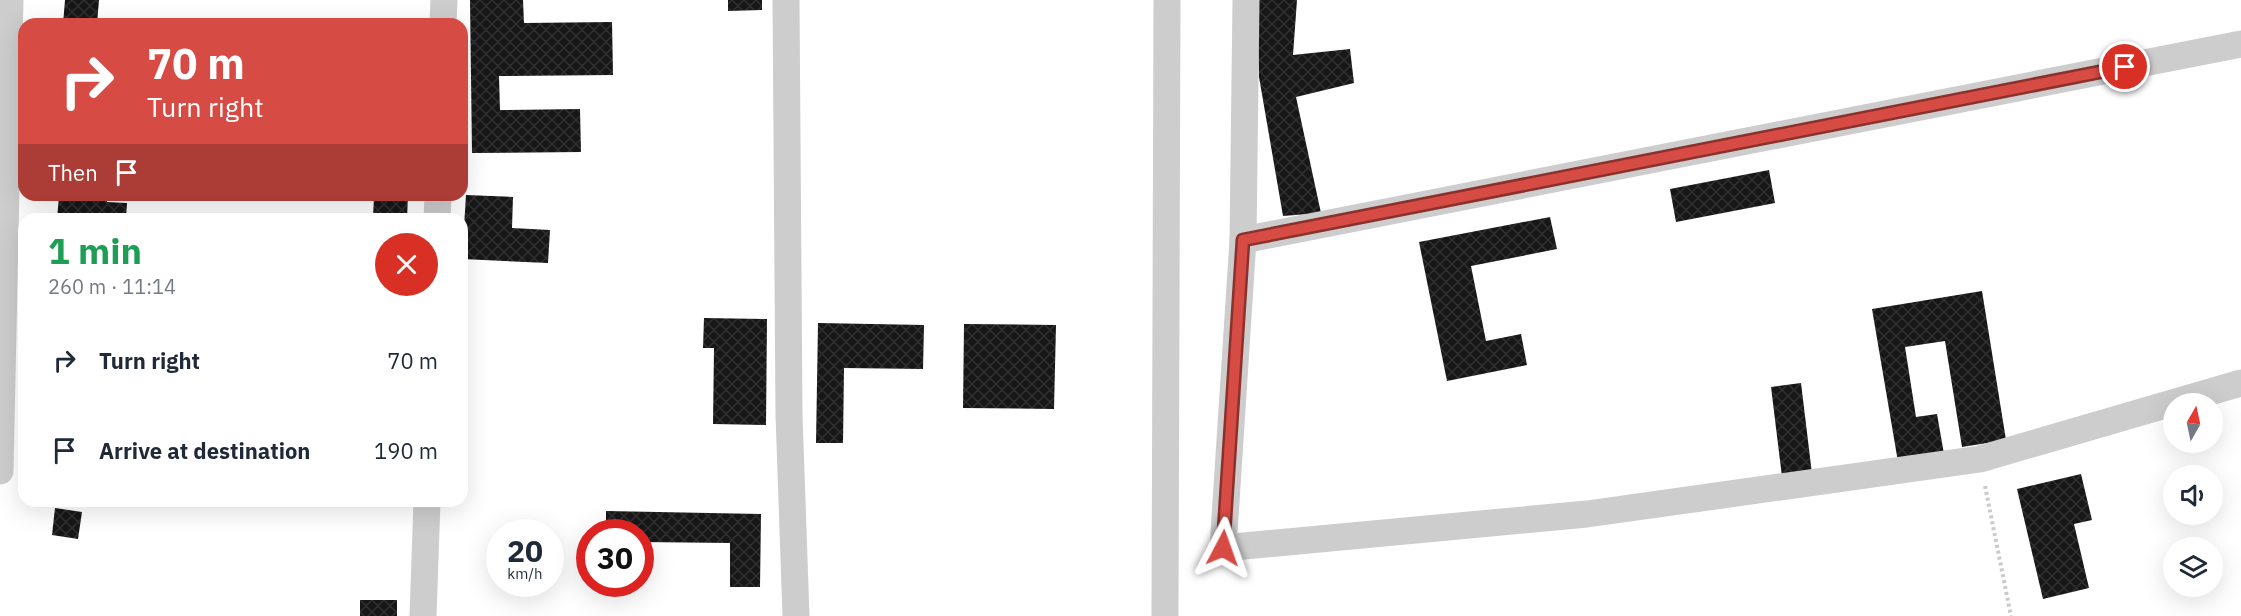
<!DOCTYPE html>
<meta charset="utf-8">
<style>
:root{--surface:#fff;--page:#f2f2f3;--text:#1f2937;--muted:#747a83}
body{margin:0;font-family:"IBM Plex Sans",sans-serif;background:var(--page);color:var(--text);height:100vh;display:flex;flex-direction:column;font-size:22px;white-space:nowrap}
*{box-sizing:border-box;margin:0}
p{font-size:20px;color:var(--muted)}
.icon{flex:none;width:33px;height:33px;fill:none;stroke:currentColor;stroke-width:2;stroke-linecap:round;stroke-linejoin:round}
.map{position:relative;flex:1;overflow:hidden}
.sheet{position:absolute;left:18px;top:213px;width:450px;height:294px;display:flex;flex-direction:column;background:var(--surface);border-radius:18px;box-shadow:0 6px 24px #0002}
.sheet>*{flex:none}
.hud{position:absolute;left:18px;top:18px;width:450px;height:183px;border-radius:18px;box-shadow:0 6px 24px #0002;background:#d64b44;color:#fff;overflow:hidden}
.needle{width:39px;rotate:9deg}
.buttons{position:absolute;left:2163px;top:393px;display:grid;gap:12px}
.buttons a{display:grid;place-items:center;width:60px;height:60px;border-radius:50%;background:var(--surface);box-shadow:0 6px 24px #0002;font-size:30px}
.speed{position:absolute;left:486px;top:519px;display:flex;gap:12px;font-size:30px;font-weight:700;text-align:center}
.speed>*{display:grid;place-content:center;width:78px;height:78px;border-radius:50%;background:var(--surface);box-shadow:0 6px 24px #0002;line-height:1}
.speed small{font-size:15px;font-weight:400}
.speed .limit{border:9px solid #d22;background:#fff;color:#111}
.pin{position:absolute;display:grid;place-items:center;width:51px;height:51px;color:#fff;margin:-26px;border:3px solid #fff;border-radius:50%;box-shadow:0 2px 6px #0007}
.me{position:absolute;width:66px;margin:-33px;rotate:4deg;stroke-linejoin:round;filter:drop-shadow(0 0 4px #0008)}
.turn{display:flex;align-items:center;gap:21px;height:126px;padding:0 30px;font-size:27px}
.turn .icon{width:78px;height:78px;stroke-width:2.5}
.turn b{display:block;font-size:42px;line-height:51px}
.then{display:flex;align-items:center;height:57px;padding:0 30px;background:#0003;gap:12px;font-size:22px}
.round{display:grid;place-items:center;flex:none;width:63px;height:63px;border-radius:32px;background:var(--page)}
.overview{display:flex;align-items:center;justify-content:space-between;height:102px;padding:0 30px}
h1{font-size:36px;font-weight:700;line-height:45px;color:#1e9e55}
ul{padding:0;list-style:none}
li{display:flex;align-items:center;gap:18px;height:90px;padding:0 30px}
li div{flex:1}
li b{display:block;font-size:22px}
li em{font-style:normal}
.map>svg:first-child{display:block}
.building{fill:url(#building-cross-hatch)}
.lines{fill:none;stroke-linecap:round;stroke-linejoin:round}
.path{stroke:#cacaca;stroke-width:4;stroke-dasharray:3 3;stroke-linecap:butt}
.street{stroke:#cdcdcd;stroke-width:27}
.route-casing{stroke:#8b312c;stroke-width:15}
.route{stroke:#d64b44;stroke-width:10}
</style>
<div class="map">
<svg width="2241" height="616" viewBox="0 0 2241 616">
<defs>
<pattern id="building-cross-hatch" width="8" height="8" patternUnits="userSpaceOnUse" patternTransform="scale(1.5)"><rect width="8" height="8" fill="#171717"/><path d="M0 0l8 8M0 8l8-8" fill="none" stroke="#303030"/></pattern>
</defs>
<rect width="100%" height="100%" fill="#fff"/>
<!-- building -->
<g class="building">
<path d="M65 0H99L97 24H63Z"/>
<path d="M470 0H523L524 23 612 22 613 75 499 76 500 110 580 109 581 152 472 153Z"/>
<path d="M728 0H762V10L728 11Z"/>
<path d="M1257 0H1297L1293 55 1350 49 1354 83 1296 97 1321 213 1283 216 1259 77Z"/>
<path d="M1769 170 1775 203 1676 222 1670 189Z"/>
<path d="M59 195H107V202L127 203 126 219H57Z"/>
<path d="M374 195H408L407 219H373Z"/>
<path d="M466 195 513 197 512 228 550 230 548 263 462 259Z"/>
<path d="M1550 217 1557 249 1471 266 1486 341 1521 334 1527 365 1447 381 1419 242Z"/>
<path d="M1982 291 2006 440 1962 447 1945 341 1905 347 1916 417 1937 414 1944 454 1898 462 1872 309Z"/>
<path d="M704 318 767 319 766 425 713 424 714 348H703Z"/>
<path d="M818 323 924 325 923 369 844 368 843 443H816Z"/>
<path d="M964 324 1056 325 1054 409 963 408Z"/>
<path d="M1801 383 1813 482 1783 485 1771 387Z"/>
<path d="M2081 474 2092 520 2074 524 2089 588 2043 599 2017 489Z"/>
<path d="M55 508 82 512 78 539 52 535Z"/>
<path d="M606 511 761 514 760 587H730V543L640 542V532H606Z"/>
<rect x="360" y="600" width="37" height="16"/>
</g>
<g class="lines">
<!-- path -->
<path class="path" d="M1985 486 2011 616"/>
<!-- street -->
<g class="street">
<path d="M786 0 789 415 796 616"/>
<path d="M1246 0 1243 240 1223 548 1587 514 1980 459 2241 383"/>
<path d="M443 24 444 0"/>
<path d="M437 219 438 195"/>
<path d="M1243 240 2241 44"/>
<path d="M0 471 10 0"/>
<path d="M423 616 427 501"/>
<path d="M1165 616 1167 0"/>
</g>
</g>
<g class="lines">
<!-- route casing -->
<g class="route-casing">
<path id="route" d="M1223 548 1243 240 2125 67"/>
</g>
<!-- route -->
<use href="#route" class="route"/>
</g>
</svg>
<div class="buttons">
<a><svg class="needle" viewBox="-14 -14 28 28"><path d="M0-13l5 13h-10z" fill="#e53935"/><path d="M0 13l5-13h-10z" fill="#747a83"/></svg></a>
<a><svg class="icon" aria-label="sound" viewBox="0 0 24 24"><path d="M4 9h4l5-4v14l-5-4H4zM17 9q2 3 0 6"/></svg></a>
<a><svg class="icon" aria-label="layers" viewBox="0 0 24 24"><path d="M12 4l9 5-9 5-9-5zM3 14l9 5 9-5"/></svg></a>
</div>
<div class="speed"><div>20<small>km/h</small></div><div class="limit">30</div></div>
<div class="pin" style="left:2125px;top:67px;background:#d93025"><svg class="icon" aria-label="arrive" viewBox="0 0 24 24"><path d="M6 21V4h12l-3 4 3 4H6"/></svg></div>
<svg class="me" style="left:1223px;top:548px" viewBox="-20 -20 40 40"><path d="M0-17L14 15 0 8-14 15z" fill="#d64b44" stroke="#fff" stroke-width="4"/></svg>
<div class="hud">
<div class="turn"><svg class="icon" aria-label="right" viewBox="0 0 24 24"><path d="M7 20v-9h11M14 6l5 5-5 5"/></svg><div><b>70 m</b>Turn right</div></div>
<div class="then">Then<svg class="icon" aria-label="arrive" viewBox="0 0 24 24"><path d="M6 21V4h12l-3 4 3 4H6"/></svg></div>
</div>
<section class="sheet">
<div class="overview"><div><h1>1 min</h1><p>260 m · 11:14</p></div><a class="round" style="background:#d93025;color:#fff"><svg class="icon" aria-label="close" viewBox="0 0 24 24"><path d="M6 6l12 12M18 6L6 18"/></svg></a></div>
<ul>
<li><svg class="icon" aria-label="right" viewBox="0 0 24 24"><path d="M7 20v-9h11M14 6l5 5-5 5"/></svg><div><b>Turn right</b></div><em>70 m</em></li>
<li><svg class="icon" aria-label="arrive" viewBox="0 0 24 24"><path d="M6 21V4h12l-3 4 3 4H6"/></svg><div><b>Arrive at destination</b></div><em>190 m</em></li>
</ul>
</section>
</div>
